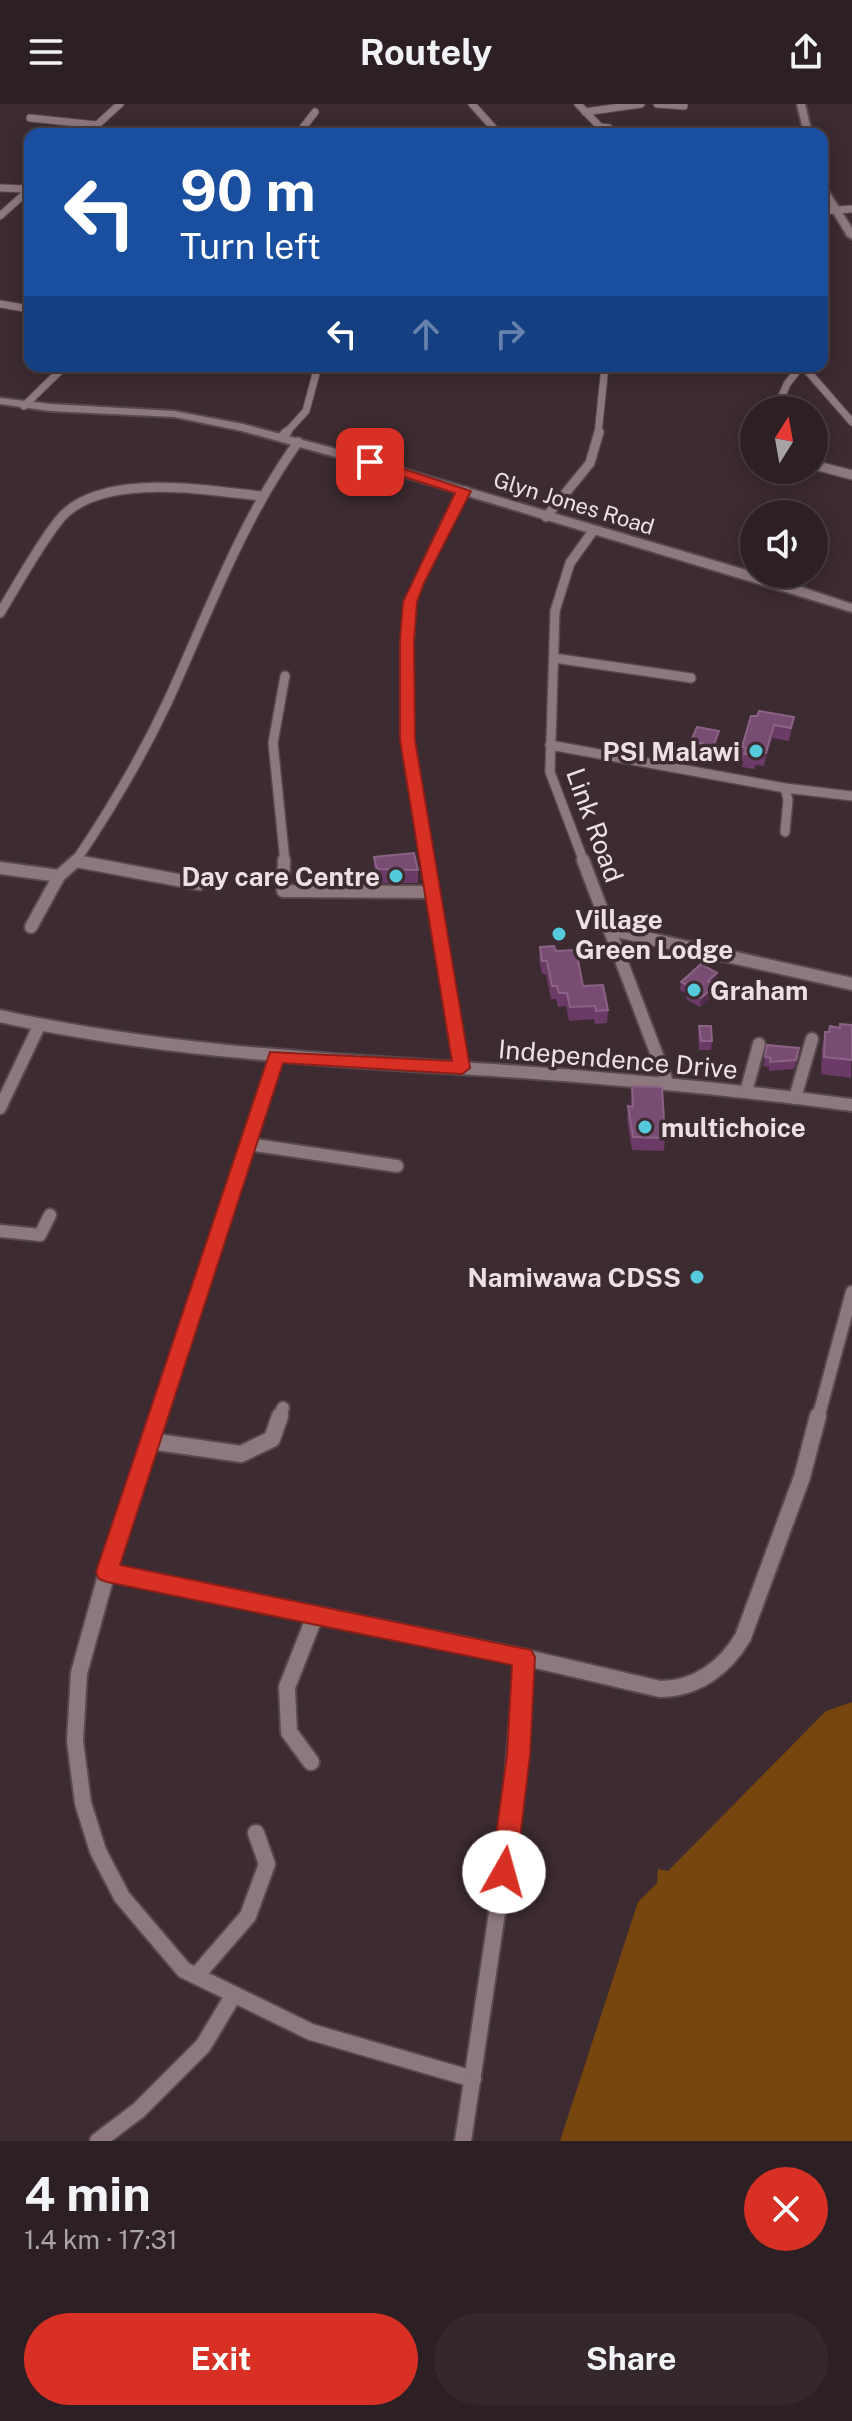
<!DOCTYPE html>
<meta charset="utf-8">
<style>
:root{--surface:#2d2024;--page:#35282c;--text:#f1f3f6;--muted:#a7a3a6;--line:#483e41;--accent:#d93025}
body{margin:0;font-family:"Public Sans",sans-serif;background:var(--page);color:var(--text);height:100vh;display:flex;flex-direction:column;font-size:30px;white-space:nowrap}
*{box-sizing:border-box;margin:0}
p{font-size:26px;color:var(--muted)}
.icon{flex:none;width:44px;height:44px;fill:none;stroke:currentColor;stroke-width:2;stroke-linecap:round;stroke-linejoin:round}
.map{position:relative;height:2037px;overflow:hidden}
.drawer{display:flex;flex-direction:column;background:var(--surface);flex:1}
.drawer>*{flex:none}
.guide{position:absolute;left:24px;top:24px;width:804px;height:244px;border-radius:16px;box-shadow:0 4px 20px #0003,0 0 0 2px var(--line);background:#1a4fa0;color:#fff;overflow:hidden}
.needle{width:52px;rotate:11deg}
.tools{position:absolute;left:740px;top:292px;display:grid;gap:16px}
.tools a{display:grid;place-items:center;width:88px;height:88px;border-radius:50%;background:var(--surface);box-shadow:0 4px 20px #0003,0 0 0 2px var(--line);font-size:40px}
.pin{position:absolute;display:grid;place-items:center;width:68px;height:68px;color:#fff;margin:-34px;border-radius:16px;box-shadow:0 4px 12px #0006}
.me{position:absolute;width:88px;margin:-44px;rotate:7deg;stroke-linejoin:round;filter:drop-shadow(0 0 6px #0008)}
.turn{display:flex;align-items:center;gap:28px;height:168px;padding:0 24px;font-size:36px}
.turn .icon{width:104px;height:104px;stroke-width:2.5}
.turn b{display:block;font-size:56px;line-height:68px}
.lanes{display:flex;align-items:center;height:76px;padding:0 24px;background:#0003;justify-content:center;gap:40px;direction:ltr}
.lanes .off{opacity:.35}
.round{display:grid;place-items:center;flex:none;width:84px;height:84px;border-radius:42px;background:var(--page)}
.summary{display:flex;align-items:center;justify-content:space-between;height:136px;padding:0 24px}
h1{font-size:48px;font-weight:700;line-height:60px}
.primary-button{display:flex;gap:16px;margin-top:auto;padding:16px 24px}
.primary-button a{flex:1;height:92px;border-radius:48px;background:var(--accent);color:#fff;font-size:32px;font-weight:700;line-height:92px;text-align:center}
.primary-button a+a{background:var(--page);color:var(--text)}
header{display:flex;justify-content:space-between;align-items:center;height:104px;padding:0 24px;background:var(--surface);font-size:36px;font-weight:700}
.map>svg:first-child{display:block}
.green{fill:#77450e}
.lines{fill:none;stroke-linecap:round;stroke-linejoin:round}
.street-far3-casing{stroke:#57484d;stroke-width:9}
.street-far2-casing{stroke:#57484d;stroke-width:12}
.street-far1-casing{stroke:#57484d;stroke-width:16}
.street-casing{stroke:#57484d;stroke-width:20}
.secondary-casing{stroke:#57484d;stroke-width:4}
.street-far3{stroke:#8d787d;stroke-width:7}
.street-far2{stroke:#8d787d;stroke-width:9}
.street-far1{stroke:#8d787d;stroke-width:12}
.street{stroke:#8d787d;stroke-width:16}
.secondary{fill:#8d787d;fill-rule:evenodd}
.wall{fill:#6b3a66}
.shaded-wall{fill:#522d4b}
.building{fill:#794c74;stroke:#8b6385;stroke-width:2}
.route{fill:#d93025;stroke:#8d1f18;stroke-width:2}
.poi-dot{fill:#54cadc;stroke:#3c2b30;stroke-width:3}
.labels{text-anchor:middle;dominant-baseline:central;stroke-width:7;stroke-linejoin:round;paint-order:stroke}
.far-street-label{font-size:22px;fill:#ece0e3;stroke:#3c2b30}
.poi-label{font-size:26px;font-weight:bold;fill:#ece0e3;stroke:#3c2b30;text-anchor:end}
.street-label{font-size:26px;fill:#ece0e3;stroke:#3c2b30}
</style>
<header><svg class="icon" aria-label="menu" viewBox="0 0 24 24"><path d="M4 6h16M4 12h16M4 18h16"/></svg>Routely<svg class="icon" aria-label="share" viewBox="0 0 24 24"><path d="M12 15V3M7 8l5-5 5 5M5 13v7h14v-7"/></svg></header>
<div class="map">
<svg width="852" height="2037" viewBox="0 0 852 2037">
<rect width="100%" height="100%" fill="#3c2b30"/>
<!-- green -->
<path class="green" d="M852 1598V2037H560L638 1798 657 1779 658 1765 668 1767 826 1607Z"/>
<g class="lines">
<!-- street-far3 casing -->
<g class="street-far3-casing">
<g id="street-far3">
<path d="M472 0 499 30"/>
<path d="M578 0 600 23 609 24"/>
<path d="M657 0 684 2"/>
<path d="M585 8 641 0"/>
<path d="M30 14 97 21"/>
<path d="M87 30 120 0"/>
<path d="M298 30 315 8"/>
<path d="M0 84 30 85"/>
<path d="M822 107 852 105"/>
<path d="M0 112 30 85"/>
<path d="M0 200 30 205"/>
<path d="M803 262 852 318"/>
<path d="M24 302 65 262"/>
<path d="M776 306 787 280 801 262"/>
<path d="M285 330 306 307 318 262"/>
<path d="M598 330 605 262"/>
</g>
</g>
<!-- street-far2 casing -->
<g class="street-far2-casing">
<g id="street-far2">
<path d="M282 333 287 328"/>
<path d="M814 361 852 371"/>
<path d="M546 413 590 359 599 328"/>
<path d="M0 509C19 478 37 444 59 416 98 367 207 386 260 392"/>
<path d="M554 554 691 574"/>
<path d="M550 641 785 684 852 692"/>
<path d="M785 684 788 696 785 728"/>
<path d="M76 757 80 758"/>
<path d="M75 758C109 708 141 654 167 599 208 510 240 419 298 338"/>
<path d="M285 758 273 639 285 572"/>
<path d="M427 758 407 636 410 498 444 423 465 387"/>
<path d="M584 758 550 668 555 507 570 459 593 427"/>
</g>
</g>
<!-- street-far1 casing -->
<g class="street-far1-casing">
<g id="street-far1">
<path d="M284 756 283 787 433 788"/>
<path d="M427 756 462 964"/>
<path d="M583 756 668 980"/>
<path d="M76 757 199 780"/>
<path d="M0 764 59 772 77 756"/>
<path d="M31 823 59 772"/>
<path d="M611 826 852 880"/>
<path d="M0 912C167 949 337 956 507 967 622 975 737 986 852 1001"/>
<path d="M746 988 759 940"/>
<path d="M795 994 812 935"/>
<path d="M0 1004 39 922"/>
<path d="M248 1040 397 1062"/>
<path d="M0 1127 40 1131 50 1111"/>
<path d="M157 1314 276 952"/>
<path d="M279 1314 283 1304"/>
<path d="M818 1314 852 1188"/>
</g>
</g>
<!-- street casing -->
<g class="street-casing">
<g id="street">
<path d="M158 1312 107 1468 79 1569 75 1637 83 1699 98 1747 122 1793 184 1866 311 1928 473 1975"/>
<path d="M150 1337 241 1350 272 1335 280 1312"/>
<path d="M107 1468 523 1553 660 1585C696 1585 725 1564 743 1533L802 1373 818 1312"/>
<path d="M311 1658 289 1628 287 1583 315 1512"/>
<path d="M196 1872 248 1812 267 1760 256 1729"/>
<path d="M98 2037 139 2006 203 1942 233 1892"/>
<path d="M463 2037 508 1735 523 1553"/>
</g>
</g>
<!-- secondary casing -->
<g class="secondary-casing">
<g id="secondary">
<path d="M797 0H805L812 30H804Z"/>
<path d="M822 80 826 83 852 124V135L847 132 822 90Z"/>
<path d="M0 294 50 300 174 307 243 320 333 344 780 476 852 500V508L368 362 242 327 174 313 50 307 0 300Z"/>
</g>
</g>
<!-- street-far3 -->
<use href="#street-far3" class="street-far3"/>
<!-- street-far2 -->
<use href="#street-far2" class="street-far2"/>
<!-- street-far1 -->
<use href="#street-far1" class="street-far1"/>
<!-- street -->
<use href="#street" class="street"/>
<!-- secondary -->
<use href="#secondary" class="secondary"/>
</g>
<!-- wall -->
<g class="wall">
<path d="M757 612 794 613 789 637 772 634 764 662 756 661 754 665 742 663 743 657 740 656 742 643Z"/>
<path d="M718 636 712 650 690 646 691 637Z"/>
<path d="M374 753 418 766V779H377L374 766Z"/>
<path d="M540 843 556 847 583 882 608 906 607 919 595 920 594 915 569 917 566 902 558 903 556 895H551L546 870H542L539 856Z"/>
<path d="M717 869 715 878 713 880 715 890 700 903 686 895 687 890 680 886 681 878Z"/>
<path d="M840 920 852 921 851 974 821 970 822 945 825 928H829L830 922 839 924Z"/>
<path d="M699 922 712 937 711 946H699L698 931Z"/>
<path d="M767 941 798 953 794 965 769 967V963L763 962Z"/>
<path d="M632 982 665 1034 664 1047 632 1046 627 1016 628 1002 631 1003Z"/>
</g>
<!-- shaded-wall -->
<g class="shaded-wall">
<path d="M774 621 772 634 764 662 766 649Z"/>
<path d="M719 627 718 636 712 650 713 642Z"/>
<path d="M717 869 715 878 706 886 708 877Z"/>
<path d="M716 881 715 890 700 903 701 894Z"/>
</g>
<!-- building -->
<g class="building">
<path d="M759 607 794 613 791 624 774 621 766 649 757 648 756 652 744 650 746 644 742 643 751 612H757Z"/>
<path d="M697 623 719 627 713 642 691 637Z"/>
<path d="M414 749 418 766 377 765 374 753Z"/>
<path d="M554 842 556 847 576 846 583 882 603 881 608 906 596 907 595 902 570 903 567 889H559L557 882H552L547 857H542L540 843Z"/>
<path d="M701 860 717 869 708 877 716 881 701 894 687 886 691 883 681 878Z"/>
<path d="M840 920 852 921V956L824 953 825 928H829L830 922 840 924Z"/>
<path d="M699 922H711L712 937H701Z"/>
<path d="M767 941 799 944 796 956 770 958 771 954 765 953Z"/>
<path d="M632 982 662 983 665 1034 633 1033 628 1002 633 1003Z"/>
</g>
<!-- route -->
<path class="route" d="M370 354 471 387 424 479 417 498 414 537 415 636 470 964 462 970 283 959 120 1461 531 1546 535 1553 530 1651 516 1768 512 1776 504 1780 495 1776 491 1768 507 1651 512 1561 107 1478 99 1475 96 1468 270 948 452 957 400 636V537L403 498 455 389 366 361V356Z"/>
<!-- markers -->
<g class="poi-dot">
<circle cx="756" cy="647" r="8"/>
<circle cx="396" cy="772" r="8"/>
<circle cx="559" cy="830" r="8"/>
<circle cx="694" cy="886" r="8"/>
<circle cx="645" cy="1023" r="8"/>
<circle cx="697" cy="1173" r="8"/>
</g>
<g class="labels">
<!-- far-street labels -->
<g class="far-street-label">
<text transform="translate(574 399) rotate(17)">Glyn Jones Road</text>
</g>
<!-- poi labels -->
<g class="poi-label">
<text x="740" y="647">PSI Malawi</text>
<text x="380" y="772">Day care Centre</text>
<text x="575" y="815" text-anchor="start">Village<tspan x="575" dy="30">Green Lodge</tspan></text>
<text x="710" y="886" text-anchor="start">Graham</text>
<text x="661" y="1023" text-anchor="start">multichoice</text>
<text x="681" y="1173">Namiwawa CDSS</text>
</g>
<!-- street labels -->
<g class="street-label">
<text transform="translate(595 721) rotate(70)">Link Road</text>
<text transform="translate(618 955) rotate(5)">Independence Drive</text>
</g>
</g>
</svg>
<div class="tools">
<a><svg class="needle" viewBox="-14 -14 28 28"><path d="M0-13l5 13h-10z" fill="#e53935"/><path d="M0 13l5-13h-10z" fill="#a7a3a6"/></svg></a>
<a><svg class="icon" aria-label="sound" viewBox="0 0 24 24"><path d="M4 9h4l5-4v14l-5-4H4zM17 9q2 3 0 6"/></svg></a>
</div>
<div class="pin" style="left:370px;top:358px;background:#d93025"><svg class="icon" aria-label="arrive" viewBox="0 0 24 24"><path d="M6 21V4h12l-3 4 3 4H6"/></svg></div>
<svg class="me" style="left:504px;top:1768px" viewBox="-20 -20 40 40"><circle r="19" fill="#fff"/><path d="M0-13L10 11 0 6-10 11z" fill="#d93025"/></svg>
<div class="guide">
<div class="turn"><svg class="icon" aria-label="left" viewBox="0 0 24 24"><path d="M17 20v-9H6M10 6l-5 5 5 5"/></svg><div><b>90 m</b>Turn left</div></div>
<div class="lanes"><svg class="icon" aria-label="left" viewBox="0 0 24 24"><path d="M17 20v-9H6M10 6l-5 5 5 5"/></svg><svg class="icon off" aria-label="ahead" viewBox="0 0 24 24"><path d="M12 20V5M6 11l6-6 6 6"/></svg><svg class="icon off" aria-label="right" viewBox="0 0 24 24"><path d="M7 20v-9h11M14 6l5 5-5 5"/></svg></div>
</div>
</div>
<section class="drawer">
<div class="summary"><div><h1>4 min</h1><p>1.4 km · 17:31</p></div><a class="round" style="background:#d93025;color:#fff"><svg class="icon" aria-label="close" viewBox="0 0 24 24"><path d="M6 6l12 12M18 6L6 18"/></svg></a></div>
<div class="primary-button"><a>Exit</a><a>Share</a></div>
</section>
